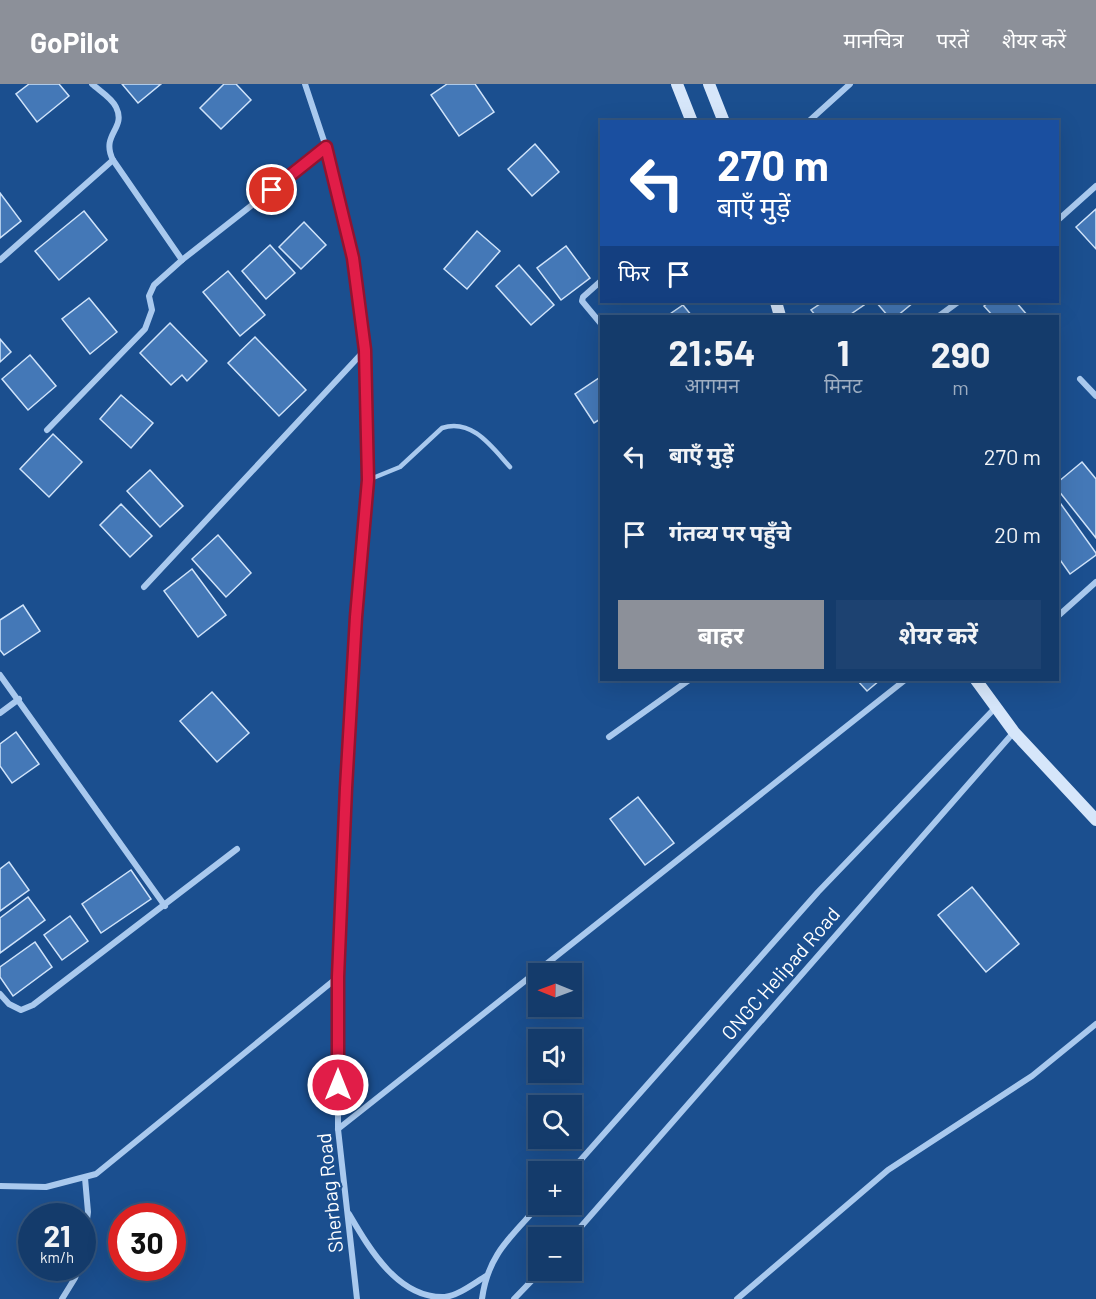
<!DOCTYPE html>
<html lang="hi">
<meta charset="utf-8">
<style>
:root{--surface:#143b6b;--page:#1d4271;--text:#f1f3f6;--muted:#9dadc1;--line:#33557e;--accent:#8c9099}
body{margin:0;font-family:Barlow,"Noto Sans Devanagari",sans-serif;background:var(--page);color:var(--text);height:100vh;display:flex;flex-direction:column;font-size:22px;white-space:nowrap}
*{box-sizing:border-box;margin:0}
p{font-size:20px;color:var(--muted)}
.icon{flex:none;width:33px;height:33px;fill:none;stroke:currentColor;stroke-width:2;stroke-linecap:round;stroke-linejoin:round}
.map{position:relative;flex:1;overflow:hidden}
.panel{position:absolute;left:600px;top:231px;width:459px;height:366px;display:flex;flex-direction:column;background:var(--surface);border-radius:0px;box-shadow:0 6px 24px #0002,0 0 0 2px var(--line)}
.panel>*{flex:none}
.guide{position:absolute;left:600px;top:36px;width:459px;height:183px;border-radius:0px;box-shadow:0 6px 24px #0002,0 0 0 2px var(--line);background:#1a4fa0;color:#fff;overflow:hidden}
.needle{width:39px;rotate:271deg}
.buttons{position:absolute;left:528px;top:879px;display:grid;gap:12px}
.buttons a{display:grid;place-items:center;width:54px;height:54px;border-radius:0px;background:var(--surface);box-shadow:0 6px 24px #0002,0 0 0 2px var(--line);font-size:30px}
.speed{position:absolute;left:18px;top:1119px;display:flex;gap:12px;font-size:30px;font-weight:700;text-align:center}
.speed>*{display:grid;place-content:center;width:78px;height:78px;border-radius:50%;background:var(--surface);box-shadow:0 6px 24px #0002,0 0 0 2px var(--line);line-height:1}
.speed small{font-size:15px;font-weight:400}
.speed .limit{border:9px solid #d22;background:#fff;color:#111}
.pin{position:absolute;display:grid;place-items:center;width:51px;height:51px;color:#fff;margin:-26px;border:3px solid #fff;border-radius:50%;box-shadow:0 2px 6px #0007}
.me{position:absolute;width:66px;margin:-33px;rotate:0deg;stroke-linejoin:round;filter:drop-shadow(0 0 4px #0008)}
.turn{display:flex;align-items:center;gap:21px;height:126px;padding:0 18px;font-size:27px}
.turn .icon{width:78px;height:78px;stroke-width:2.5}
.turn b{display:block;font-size:42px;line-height:51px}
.then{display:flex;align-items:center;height:57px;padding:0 18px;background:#0003;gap:12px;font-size:22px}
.eta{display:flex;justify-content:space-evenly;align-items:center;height:102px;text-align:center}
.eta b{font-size:36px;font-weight:700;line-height:42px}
.primary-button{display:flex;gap:12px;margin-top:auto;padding:12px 18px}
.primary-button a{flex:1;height:69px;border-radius:0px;background:var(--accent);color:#fff;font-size:24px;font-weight:700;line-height:69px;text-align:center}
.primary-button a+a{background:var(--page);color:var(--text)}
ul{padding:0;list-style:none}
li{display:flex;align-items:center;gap:18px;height:78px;padding:0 18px}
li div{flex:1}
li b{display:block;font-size:22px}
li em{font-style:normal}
header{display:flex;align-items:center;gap:36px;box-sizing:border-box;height:84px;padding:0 30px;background:var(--accent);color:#fff}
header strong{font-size:28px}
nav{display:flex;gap:33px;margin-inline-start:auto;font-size:21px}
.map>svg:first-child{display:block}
.building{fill:#4478b7;stroke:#cfe3fa;stroke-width:1.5}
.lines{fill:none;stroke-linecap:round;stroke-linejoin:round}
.lane{stroke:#a9c9ee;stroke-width:4.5}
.street{stroke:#a9c9ee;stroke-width:6}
.secondary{stroke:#d6e6fa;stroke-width:12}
.route-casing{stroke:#92132f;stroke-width:15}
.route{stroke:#e11d48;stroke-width:10}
.labels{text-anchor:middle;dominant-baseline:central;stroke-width:4.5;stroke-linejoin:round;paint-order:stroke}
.street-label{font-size:20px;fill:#fff;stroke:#1b4f8f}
</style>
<header>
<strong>GoPilot</strong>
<nav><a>मानचित्र</a><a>परतें</a><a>शेयर करें</a></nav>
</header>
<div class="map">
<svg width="1096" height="1215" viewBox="0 0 1096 1215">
<rect width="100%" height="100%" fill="#1b4f8f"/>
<!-- building -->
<g class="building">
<path d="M29 0H59L69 12 37 38 16 10Z"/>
<path d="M122 0H161L138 19Z"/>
<path d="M224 0H236L251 16 221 45 200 24Z"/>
<path d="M447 0H475L494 28 459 52 431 11Z"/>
<path d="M535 60 559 88 532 112 508 85Z"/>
<path d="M0 109 21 137 0 154Z"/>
<path d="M1096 125V165L1076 143Z"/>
<path d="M84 127 107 156 59 196 35 167Z"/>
<path d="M304 138 326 161 301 185 279 163Z"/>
<path d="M477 147 500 167 467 205 444 185Z"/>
<path d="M270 161 295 189 266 215 242 187Z"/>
<path d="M566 162 590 194 561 216 537 184Z"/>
<path d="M519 181 554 221 531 241 496 202Z"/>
<path d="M228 187 265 231 240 252 203 208Z"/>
<path d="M89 214 117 248 90 270 62 235Z"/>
<path d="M823 218H862L864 221 848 232H816L811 226Z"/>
<path d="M876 218H914L897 232H888Z"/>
<path d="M989 218H1016L1028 232H993L984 222Z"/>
<path d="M683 221 692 232H667Z"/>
<path d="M170 239 207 277 187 297 182 291 171 301 140 269Z"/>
<path d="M255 253 306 306 279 332 228 279Z"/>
<path d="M0 255 11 268 0 278Z"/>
<path d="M30 271 56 302 28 326 2 295Z"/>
<path d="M602 292V334L594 339 575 310Z"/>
<path d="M121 311 153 339 131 364 100 335Z"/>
<path d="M53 350 82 378 49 413 20 385Z"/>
<path d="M1082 378 1096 395V454L1058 406V398Z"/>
<path d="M150 386 183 422 160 443 127 407Z"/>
<path d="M1058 416 1096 469V471L1070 490 1058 473Z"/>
<path d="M121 420 152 452 130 473 100 441Z"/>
<path d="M218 451 251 489 226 513 192 475Z"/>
<path d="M192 485 226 531 198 553 164 507Z"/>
<path d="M23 521 40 547 4 571 0 566V536Z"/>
<path d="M857 596H880L867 607Z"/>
<path d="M212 608 249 649 217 678 180 637Z"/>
<path d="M16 648 39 680 12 699 0 682V660Z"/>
<path d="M638 713 674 759 645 781 610 735Z"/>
<path d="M9 778 29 806 0 827V785Z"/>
<path d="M131 786 151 815 101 849 82 820Z"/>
<path d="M972 803 1019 860 986 888 938 831Z"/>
<path d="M28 813 45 836 0 869V834Z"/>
<path d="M70 832 88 857 62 876 44 851Z"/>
<path d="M35 858 52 883 13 912 0 893V883Z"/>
</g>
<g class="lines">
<!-- lane -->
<path class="lane" d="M368 396 400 383 442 344C472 334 492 363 510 383"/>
<!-- street -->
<g class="street">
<path d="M305 0 326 63 353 173 365 266 368 396 356 533 346 704 338 893V1045L357 1215"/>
<path d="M808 38 850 0"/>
<path d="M113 76 182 176"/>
<path d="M1058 136 1096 102"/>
<path d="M0 176 113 76C100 50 127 45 116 23 112 14 100 7 92 0"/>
<path d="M602 196 583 213 582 217 602 241"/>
<path d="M939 232 958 218"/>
<path d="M1080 295 1096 312"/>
<path d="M47 346 145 245 152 226 149 212 154 201 182 176 326 63"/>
<path d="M144 503 364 267"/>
<path d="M1058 532 1096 498"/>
<path d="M0 591 165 822"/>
<path d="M0 629 19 615"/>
<path d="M609 653 689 596"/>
<path d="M0 910 9 920 21 926 33 921 237 765"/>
<path d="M338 1045 905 596"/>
<path d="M570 1088 818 808 996 623"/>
<path d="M0 1102 46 1103 96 1090 338 893"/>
<path d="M349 1130C369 1164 398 1215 445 1213 459 1211 473 1200 486 1192"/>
<path d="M571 1154 1014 648"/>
<path d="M82 1172 88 1128 85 1094"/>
<path d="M62 1215 75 1194 79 1184"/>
<path d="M482 1215C488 1170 511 1153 540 1120"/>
<path d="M514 1215 542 1186"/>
<path d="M737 1215 888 1086 1032 992 1096 940"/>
</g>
<!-- secondary -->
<g class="secondary">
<path d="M677 0 692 38"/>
<path d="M709 0 724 38"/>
<path d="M776 218 780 232"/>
<path d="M976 596 1014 648 1096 736"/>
</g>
</g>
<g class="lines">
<!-- route casing -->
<g class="route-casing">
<path id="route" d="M272 106 326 63 353 174 365 266 368 396 356 533 346 704 338 893V1001"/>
</g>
<!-- route -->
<use href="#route" class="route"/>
</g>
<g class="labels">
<!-- street labels -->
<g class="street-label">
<text transform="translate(780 889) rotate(-49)">ONGC Helipad Road</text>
<text transform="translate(329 1109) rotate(-96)">Sherbag Road</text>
</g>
</g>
</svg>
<div class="buttons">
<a><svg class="needle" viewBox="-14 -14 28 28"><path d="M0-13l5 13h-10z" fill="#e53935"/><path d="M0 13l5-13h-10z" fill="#9dadc1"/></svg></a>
<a><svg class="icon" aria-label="sound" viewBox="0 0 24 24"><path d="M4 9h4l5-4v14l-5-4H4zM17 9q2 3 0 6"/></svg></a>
<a><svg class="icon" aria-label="search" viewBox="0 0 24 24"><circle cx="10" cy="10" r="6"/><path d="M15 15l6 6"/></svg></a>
<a>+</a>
<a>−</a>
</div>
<div class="speed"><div>21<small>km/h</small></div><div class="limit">30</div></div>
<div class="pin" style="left:272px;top:106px;background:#d93025"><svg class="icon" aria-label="arrive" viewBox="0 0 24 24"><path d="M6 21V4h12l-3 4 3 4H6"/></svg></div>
<svg class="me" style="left:338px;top:1001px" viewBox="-20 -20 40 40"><circle r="17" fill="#e11d48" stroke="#fff" stroke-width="3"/><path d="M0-11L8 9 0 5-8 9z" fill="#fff"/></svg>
<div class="guide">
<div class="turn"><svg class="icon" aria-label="left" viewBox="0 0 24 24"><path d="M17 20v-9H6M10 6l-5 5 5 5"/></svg><div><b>270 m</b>बाएँ मुड़ें</div></div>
<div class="then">फिर<svg class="icon" aria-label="arrive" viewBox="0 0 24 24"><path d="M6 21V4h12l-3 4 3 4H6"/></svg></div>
</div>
<section class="panel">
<div class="eta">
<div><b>21:54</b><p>आगमन</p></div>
<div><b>1</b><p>मिनट</p></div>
<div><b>290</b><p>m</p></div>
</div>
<ul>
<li><svg class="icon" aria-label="left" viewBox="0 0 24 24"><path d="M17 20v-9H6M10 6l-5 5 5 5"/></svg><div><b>बाएँ मुड़ें</b></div><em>270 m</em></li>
<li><svg class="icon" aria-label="arrive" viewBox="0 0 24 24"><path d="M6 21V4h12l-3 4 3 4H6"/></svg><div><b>गंतव्य पर पहुँचे</b></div><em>20 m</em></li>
</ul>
<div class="primary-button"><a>बाहर</a><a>शेयर करें</a></div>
</section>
</div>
